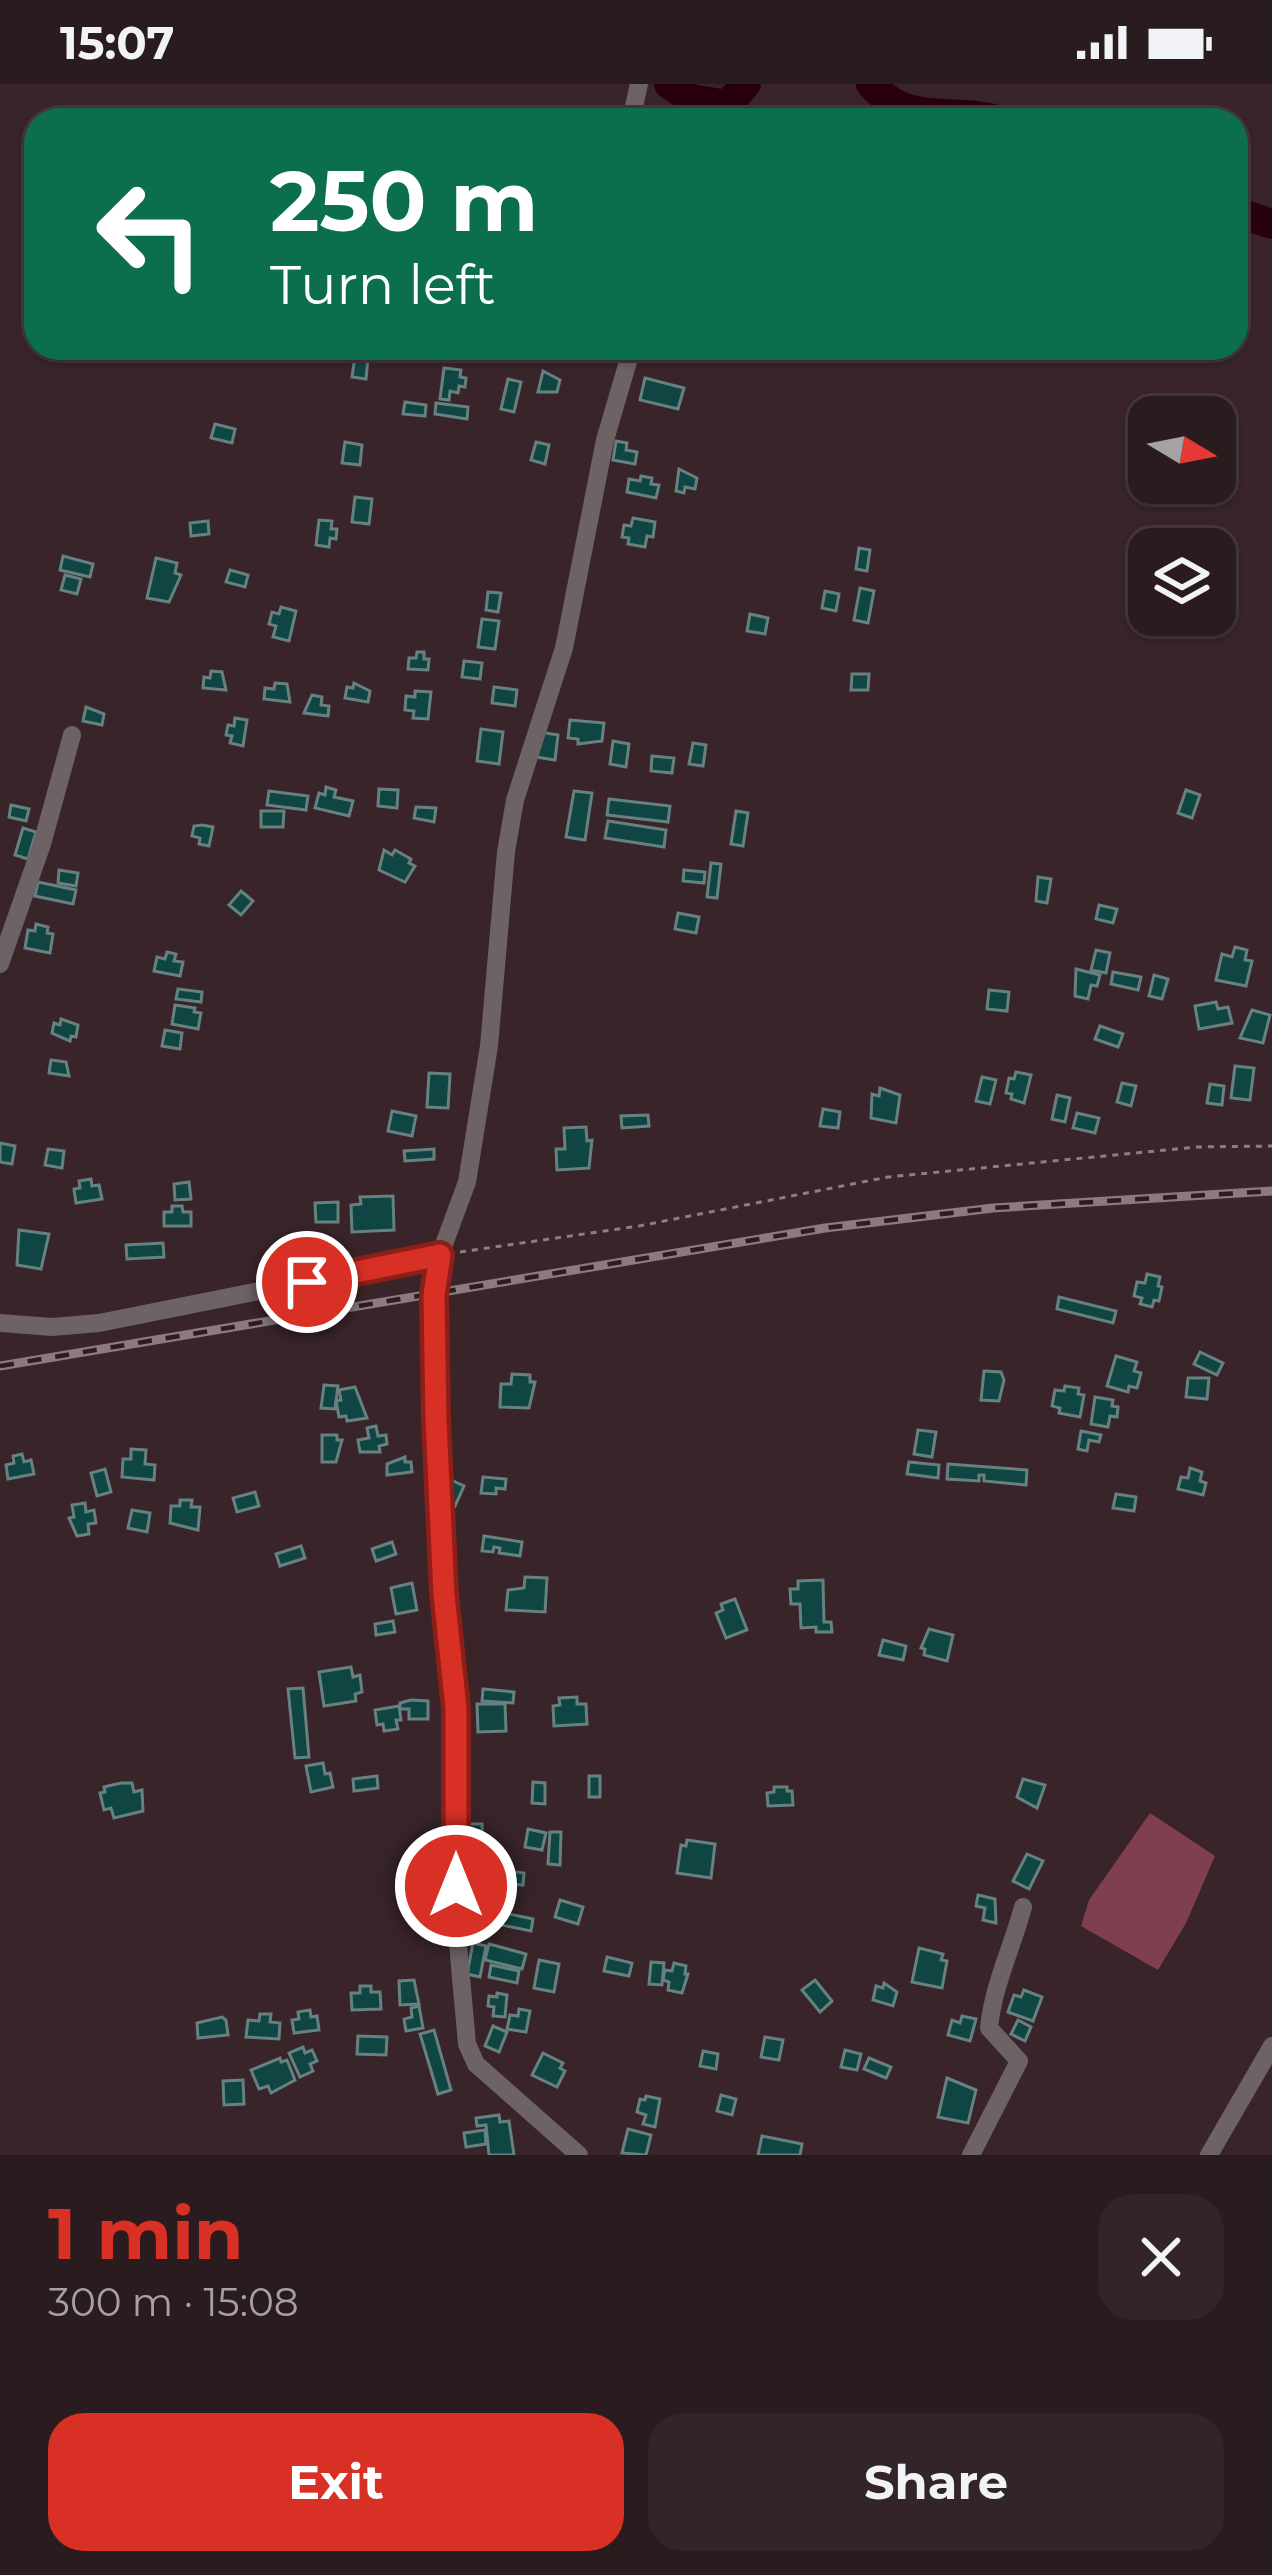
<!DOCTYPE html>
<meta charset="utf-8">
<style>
:root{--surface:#2a1b1f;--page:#322428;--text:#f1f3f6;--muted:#a5a1a4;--line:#46393d;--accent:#d93025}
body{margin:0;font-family:Montserrat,sans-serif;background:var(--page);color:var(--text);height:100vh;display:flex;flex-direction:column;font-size:45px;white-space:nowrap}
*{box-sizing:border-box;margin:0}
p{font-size:39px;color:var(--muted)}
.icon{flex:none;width:66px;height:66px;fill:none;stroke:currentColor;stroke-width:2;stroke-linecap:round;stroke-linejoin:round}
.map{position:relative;height:2071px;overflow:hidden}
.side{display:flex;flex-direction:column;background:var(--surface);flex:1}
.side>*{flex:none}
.banner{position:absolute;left:24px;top:24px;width:1224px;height:252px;border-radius:36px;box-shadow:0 3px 9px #0004,0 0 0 3px var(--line);background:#0b6e4f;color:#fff;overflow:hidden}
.needle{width:78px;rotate:100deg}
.controls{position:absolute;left:1128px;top:312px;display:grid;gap:24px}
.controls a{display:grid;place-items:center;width:108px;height:108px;border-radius:24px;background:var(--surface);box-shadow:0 3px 9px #0004,0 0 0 3px var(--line);font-size:60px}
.pin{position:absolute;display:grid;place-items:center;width:102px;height:102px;color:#fff;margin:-51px;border:6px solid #fff;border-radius:50%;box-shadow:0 3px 12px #0007}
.me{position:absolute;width:132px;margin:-66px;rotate:0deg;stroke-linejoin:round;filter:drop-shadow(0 0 9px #0008)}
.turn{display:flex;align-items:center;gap:42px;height:252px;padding:0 48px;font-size:54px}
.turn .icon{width:156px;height:156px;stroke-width:2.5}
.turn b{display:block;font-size:84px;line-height:102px}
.round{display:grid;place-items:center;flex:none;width:126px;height:126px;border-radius:36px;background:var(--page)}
.summary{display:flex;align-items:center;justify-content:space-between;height:204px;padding:0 48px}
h1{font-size:72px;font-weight:700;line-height:90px;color:var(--accent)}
.action{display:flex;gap:24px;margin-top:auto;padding:24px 48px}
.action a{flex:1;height:138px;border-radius:36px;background:var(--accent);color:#fff;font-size:48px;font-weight:700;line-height:138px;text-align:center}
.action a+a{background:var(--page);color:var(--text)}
.status{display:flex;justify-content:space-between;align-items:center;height:84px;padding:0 60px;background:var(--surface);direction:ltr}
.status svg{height:33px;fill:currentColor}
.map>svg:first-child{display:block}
.forest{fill:#803f50}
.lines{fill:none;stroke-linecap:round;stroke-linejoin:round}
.river{stroke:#27000c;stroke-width:30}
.building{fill:#0f4543;stroke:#668180;stroke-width:3}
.path{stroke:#8e7e81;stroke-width:3;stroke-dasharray:6 6;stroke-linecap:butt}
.minor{stroke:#6d6264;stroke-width:18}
.rail-casing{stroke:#8b7a7e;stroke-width:9}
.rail{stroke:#2e1b1f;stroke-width:4.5;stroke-dasharray:14;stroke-linecap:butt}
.route-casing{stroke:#8d1f18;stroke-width:30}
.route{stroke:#d93025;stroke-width:21}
</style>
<div class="status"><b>15:07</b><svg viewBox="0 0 49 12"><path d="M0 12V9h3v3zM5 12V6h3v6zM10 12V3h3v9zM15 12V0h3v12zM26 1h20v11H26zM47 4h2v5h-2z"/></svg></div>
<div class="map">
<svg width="1272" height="2071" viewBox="0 0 1272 2071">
<rect width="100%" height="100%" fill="#382429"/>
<!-- forest -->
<path class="forest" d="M1150 1729 1215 1772 1186 1839 1158 1886 1081 1842 1089 1816Z"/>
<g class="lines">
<!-- river -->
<g class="river">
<path d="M669 0 691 15 727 21 746 0"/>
<path d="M871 0C910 44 949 22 996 36"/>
<path d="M1236 128 1272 140"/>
</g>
</g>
<!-- building -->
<g class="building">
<path d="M355 272 368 274 366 295 352 293Z"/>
<path d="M444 284 461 286 460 293 466 294 465 303 459 302 458 309 450 307 449 316 440 315Z"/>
<path d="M543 287 560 296 557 308H538Z"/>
<path d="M645 294 684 304 678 325 640 316Z"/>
<path d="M508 295 521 298 514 328 501 325Z"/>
<path d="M405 318 426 321 425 332 403 330Z"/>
<path d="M436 319 468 323 467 335 435 330Z"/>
<path d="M215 340 235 345 232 359 211 354Z"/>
<path d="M616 357 627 359 626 366 637 368 635 380 613 376Z"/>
<path d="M345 358 362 361 360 381 342 379Z"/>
<path d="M536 358 549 361 545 380 531 376Z"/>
<path d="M679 385 697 394 695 405 685 403 684 409 676 407Z"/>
<path d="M641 392 652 394 651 400 659 401 656 414 627 408 629 395 640 397Z"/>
<path d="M355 413 372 415 369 440 352 438Z"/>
<path d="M633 434 655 438 653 453 647 452 645 463 628 460 629 454 622 453 624 441 631 442Z"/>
<path d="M319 436 332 437 331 445H337L336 455 330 454 329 463 316 461Z"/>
<path d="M208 437 209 450 191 452 190 439Z"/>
<path d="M859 464 870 466 867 487 856 485Z"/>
<path d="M63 472 93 480 90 493 60 486Z"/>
<path d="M156 474 177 479 175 489 181 491 169 518 147 514Z"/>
<path d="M230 486 248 491 245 503 226 498Z"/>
<path d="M65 491 81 495 77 510 61 506Z"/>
<path d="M860 504 874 507 868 539 854 536Z"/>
<path d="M825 507 839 510 836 527 822 524Z"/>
<path d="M488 508 501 509 498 528 486 526Z"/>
<path d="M281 523 296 527 289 557 273 553 276 542 269 540 272 528 279 530Z"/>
<path d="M750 530 768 534 765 550 747 547Z"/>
<path d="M482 535 499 537 495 565 478 563Z"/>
<path d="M417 568H424V575H429L428 586 408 585 409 574H416Z"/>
<path d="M464 577 482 579 480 595 462 593Z"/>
<path d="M211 587 222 588 226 606 203 604 204 593 210 594Z"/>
<path d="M852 590H869L868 606H851Z"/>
<path d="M275 599 287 600 290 618 264 615 265 604 274 605Z"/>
<path d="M354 599 370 607 368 618 345 614 347 603 353 604Z"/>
<path d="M494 603 517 606 515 622 492 619Z"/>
<path d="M415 607 431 608 428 635 413 634 414 627 405 626 406 612 415 613Z"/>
<path d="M312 611 322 613 321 621 329 622 328 632 304 629Z"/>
<path d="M86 623 104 630 102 641 83 637Z"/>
<path d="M235 634 247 636 243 662 230 659 232 652 226 651 228 641 234 642Z"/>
<path d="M570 636 604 639 602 657 578 660V655L568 654Z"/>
<path d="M481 645 503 648 499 680 477 677Z"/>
<path d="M540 648 558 651 555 676 536 673Z"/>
<path d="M613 657 629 660 626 683 610 680Z"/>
<path d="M693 659 706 661 703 682 689 680Z"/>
<path d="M652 672 674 674 672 689 651 687Z"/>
<path d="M326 703 336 706 334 713 353 717 349 732 315 724 319 709 325 711Z"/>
<path d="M379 705 398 706 397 724 378 722Z"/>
<path d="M1186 706 1200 711 1192 734 1178 729Z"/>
<path d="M269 707 308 712 306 726 267 721Z"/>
<path d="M574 707 592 709 585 756 566 753Z"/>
<path d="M609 715 670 722 668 738 607 731Z"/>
<path d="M11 721 29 725 26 737 9 733Z"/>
<path d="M416 723 436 724 434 738 414 734Z"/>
<path d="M261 727H284L283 743H261Z"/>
<path d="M736 727 748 729 743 762 731 760Z"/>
<path d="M608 737 666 746 664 763 605 754Z"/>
<path d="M202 741 213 743 209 762 199 760 200 754 192 752 194 742Z"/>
<path d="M23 744 36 748 28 775 15 771Z"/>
<path d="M384 766 392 771 395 766 411 775 409 779 415 782 405 798 379 786Z"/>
<path d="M711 779 721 780 717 814 707 813Z"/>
<path d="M59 786 78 789 76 802 58 799Z"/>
<path d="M684 786 705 788 704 799 683 797Z"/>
<path d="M1038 793 1051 795 1047 819 1036 817Z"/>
<path d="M38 798 76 806 73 820 35 812Z"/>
<path d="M241 807 253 817 241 831 229 821Z"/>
<path d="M1099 821 1117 825 1113 839 1096 835Z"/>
<path d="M678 829 699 833 696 849 675 845Z"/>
<path d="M36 840 48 843 47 849 53 850 50 869 25 864 28 846 35 847Z"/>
<path d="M1235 863 1247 866 1245 876 1252 877 1246 902 1216 896 1222 870 1232 873Z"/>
<path d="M1096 866 1110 869 1106 889 1091 886Z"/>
<path d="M167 868 176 870 174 877 183 878 180 892 154 887 157 873 165 875Z"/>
<path d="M1076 885 1100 891 1097 902 1091 901 1088 915 1075 912Z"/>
<path d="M1113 888 1141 893 1138 906 1111 900Z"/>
<path d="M1154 891 1168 895 1162 915 1149 912Z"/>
<path d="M178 905 202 908 201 918 176 915Z"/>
<path d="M989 906 1009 908 1007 927 987 925Z"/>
<path d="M1216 918 1218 925 1228 923 1232 939 1199 945 1195 922Z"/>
<path d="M175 921 195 924 194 928 201 929 198 945 172 940Z"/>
<path d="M1252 926 1270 931 1263 959 1240 954Z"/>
<path d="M61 935 78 941 76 953 71 952 70 957 52 949 54 939 60 941Z"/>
<path d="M1100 942 1123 950 1118 963 1095 955Z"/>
<path d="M165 946 182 949 180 965 162 962Z"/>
<path d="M51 976 66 978 69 992 49 989Z"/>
<path d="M1235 982 1254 984 1250 1016 1231 1014Z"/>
<path d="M1016 988 1031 991 1024 1019 1011 1015 1012 1010 1006 1009 1009 994 1014 995Z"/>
<path d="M429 989 450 990 448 1024 427 1023Z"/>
<path d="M982 993 996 996 990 1020 976 1017Z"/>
<path d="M1122 999 1136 1002 1131 1022 1117 1018Z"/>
<path d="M1210 1000 1224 1002 1222 1021 1207 1019Z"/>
<path d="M880 1004 900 1011 896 1039 871 1034 872 1010 879 1012Z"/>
<path d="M1057 1011 1070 1014 1065 1038 1052 1035Z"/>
<path d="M823 1025 840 1028 838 1044 820 1042Z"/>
<path d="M392 1027 416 1032 412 1052 388 1047Z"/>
<path d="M1077 1029 1099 1034 1095 1049 1073 1044Z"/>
<path d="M648 1031 649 1042 622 1044 621 1032Z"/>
<path d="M586 1043 587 1057 592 1056 589 1084 557 1086 556 1065H565L564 1044Z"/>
<path d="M0 1059 15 1062 12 1080 0 1078Z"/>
<path d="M48 1065 64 1067 62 1084 45 1081Z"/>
<path d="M434 1065V1075L405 1077 404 1067Z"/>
<path d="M91 1095 92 1102 99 1101 102 1115 76 1119 74 1105 80 1104 79 1097Z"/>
<path d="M189 1098 191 1115 175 1116 174 1100Z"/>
<path d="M393 1112 394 1146 352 1148 351 1121 361 1120 360 1113Z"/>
<path d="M338 1118V1138H316L315 1119Z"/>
<path d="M172 1122H182L183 1128H191V1142H164V1128H172Z"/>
<path d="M19 1146 49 1150 41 1185 17 1181Z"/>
<path d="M163 1159 164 1173 127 1175 126 1161Z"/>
<path d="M1147 1190 1160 1193 1158 1202 1162 1203 1159 1217 1154 1216 1152 1223 1140 1220 1142 1214 1134 1212 1137 1198 1145 1199Z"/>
<path d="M1059 1213 1116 1227 1113 1239 1057 1225Z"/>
<path d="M1200 1268 1223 1279 1217 1291 1194 1280Z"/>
<path d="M1116 1272 1137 1278 1134 1287 1141 1289 1137 1304 1129 1302 1128 1308 1107 1302Z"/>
<path d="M984 1287 1001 1288 1004 1296 999 1317 981 1316Z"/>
<path d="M512 1290 530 1291V1298H535L529 1324 500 1323 501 1300H511Z"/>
<path d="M1188 1294H1209L1207 1315 1186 1313Z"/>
<path d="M324 1301 338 1302 335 1325 321 1324Z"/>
<path d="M1065 1302 1079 1304 1078 1310 1084 1311 1080 1333 1059 1329 1060 1324 1052 1322 1055 1306 1064 1307Z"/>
<path d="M355 1303 367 1334 347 1337 346 1332 339 1333 336 1317 341 1316 339 1306Z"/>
<path d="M1095 1313 1113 1316 1112 1322 1118 1323 1117 1333 1110 1332 1108 1343 1091 1340Z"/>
<path d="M376 1342 378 1352 386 1351 387 1360 379 1362 380 1368H360L358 1356 369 1354 367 1344Z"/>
<path d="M918 1346 936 1348 932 1373 914 1370Z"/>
<path d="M1081 1347 1101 1351 1099 1358 1089 1356 1087 1367 1078 1365Z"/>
<path d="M322 1351H337V1356H342L336 1378H322Z"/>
<path d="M131 1365 146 1366 145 1380 155 1381 154 1396 122 1393 123 1375H131Z"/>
<path d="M22 1370 24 1378 31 1376 34 1390 8 1395 6 1381 14 1379 13 1372Z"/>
<path d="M405 1373V1378H411L412 1388 387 1391V1380Z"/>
<path d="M909 1378 939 1381 938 1394 907 1390Z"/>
<path d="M948 1380 1027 1386 1026 1401 984 1397V1391H979V1397L947 1395Z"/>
<path d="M1190 1384 1202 1388 1200 1397 1206 1399 1203 1411 1178 1405 1181 1393 1188 1394Z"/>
<path d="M105 1385 111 1408 97 1412 91 1389Z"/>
<path d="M483 1393 506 1395 505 1405 496 1404V1410L481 1409Z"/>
<path d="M451 1396 464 1402 455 1422 441 1416Z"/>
<path d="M255 1408 259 1422 237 1428 233 1414Z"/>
<path d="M1116 1410 1136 1413 1134 1427 1113 1424Z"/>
<path d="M180 1416H192L191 1423H200L198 1446 170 1439 171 1422H180Z"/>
<path d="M85 1419 86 1428 94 1426 96 1439 88 1440 89 1450 77 1452 69 1434 74 1433 72 1421Z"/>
<path d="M132 1426 150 1429 147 1448 128 1444Z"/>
<path d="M484 1452 522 1458 520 1472 499 1469 500 1464 494 1463 493 1468 482 1467Z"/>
<path d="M392 1458 396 1470 376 1477 372 1465Z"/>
<path d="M301 1462 305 1474 280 1482 276 1470Z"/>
<path d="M525 1493 547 1494 545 1528 506 1526 508 1506 524 1504Z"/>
<path d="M823 1496 824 1538H831L832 1548H816V1543L801 1544 800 1520H791L790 1505H798V1497Z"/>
<path d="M412 1499 417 1526 396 1530 391 1504Z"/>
<path d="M735 1515 747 1546 726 1554 716 1529 723 1526 721 1520Z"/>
<path d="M393 1537 395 1548 376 1551 375 1540Z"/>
<path d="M929 1545 953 1551 947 1577 924 1571 925 1565 921 1564Z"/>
<path d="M883 1556 906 1562 903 1576 879 1571Z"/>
<path d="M351 1583 353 1593 360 1591 362 1608 355 1610 356 1617 324 1622 319 1588Z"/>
<path d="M303 1604 309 1673 295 1674 288 1605Z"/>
<path d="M483 1605 514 1608 513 1619 482 1617Z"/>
<path d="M577 1613V1620H586L587 1640 554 1642 553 1622 560 1621 559 1614Z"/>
<path d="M411 1616 428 1617V1635H409V1625H400V1619Z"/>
<path d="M477 1620H505L506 1647 478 1648Z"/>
<path d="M399 1622 401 1636H396L398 1645 384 1647 383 1640 377 1641 375 1626Z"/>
<path d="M323 1679 325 1690 330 1689 333 1703 311 1708 306 1682Z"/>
<path d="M377 1692 378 1704 354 1707 353 1695Z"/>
<rect x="589" y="1692" width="11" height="21"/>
<path d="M1023 1695 1045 1701 1037 1724 1017 1713Z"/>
<path d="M533 1698 545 1699V1720L532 1719Z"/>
<path d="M121 1699H132L134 1708 142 1706 143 1727 114 1734 111 1724 104 1726 100 1709 105 1708 104 1703Z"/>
<path d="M774 1703H787V1707H792L793 1721 768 1722 767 1709 774 1708Z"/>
<path d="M464 1740H482L483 1773 466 1774Z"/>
<path d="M528 1745 546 1749 542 1766 525 1763Z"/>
<path d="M550 1748H561L560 1781 548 1780Z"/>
<path d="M687 1756 715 1760 711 1794 677 1789 681 1761 686 1762Z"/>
<path d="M1027 1770 1043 1777 1029 1805 1013 1797Z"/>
<path d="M491 1785 524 1789 523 1801 489 1798Z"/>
<path d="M490 1803 514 1808 512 1818 487 1813Z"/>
<path d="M978 1811 995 1815 996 1839 983 1836 985 1824 976 1822Z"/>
<path d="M560 1816 583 1823 578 1840 555 1833Z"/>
<path d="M468 1820 487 1823 482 1850 463 1846Z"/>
<path d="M490 1826 533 1835 531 1847 487 1838Z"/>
<path d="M473 1859 486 1862 480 1893 467 1890Z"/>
<path d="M489 1860 526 1870 522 1885 485 1876Z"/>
<path d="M919 1864 943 1870 941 1876 947 1877 942 1904 912 1898Z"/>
<path d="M607 1873 632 1879 629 1892 604 1887Z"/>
<path d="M539 1876 559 1880 554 1908 534 1904Z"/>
<path d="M651 1878 664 1879 662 1901 649 1900Z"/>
<path d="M674 1879 686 1882 685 1890H688L682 1909 668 1906 669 1898 663 1896 665 1886 672 1887Z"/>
<path d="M491 1881 519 1887 517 1899 489 1893Z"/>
<path d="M414 1896 419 1920 400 1921 399 1897Z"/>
<path d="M815 1896 832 1917 820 1928 802 1906Z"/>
<path d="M884 1899 897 1908 893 1922 873 1916 876 1902 883 1904Z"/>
<path d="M360 1902H371V1908H380L381 1925 352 1926 351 1909H360Z"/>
<path d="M1024 1906 1042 1913 1033 1937 1008 1928 1014 1911 1021 1913Z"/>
<path d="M497 1909 507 1911 505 1933 493 1932 494 1923 488 1922 489 1912 497 1913Z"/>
<path d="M419 1922 423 1944 406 1947 404 1935 412 1933 411 1924Z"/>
<path d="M519 1925 530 1927 526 1948 507 1945 510 1931 518 1932Z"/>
<path d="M310 1926 311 1933 317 1932 319 1946 294 1949 292 1936 299 1935 298 1928Z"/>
<path d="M260 1930H271L270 1938 280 1939 279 1955 246 1953 248 1936 259 1937Z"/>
<path d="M962 1932 976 1935 970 1957 948 1951 952 1936 960 1939Z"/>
<path d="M222 1933 226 1936 228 1951 198 1954 197 1939Z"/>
<path d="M1018 1936 1031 1943 1025 1957 1011 1950Z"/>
<path d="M493 1942 507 1948 499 1968 485 1962Z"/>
<path d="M434 1946 451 2006 438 2010 420 1950Z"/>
<path d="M358 1952 387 1953 386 1971 357 1970Z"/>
<path d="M765 1953 783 1956 779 1976 761 1973Z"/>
<path d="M303 1963 305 1969 312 1966 317 1977 310 1980 313 1987 300 1993 289 1969Z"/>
<path d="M845 1966 861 1970 857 1986 841 1983Z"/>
<path d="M703 1967 718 1970 716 1985 700 1982Z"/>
<path d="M543 1969 563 1979 560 1984 565 1987 557 2003 532 1991Z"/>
<path d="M280 1974 281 1978 287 1976 295 1996 271 2009 268 2002 259 2005 251 1986Z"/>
<path d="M869 1974 891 1983 886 1994 864 1985Z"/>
<path d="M947 1994 976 2006 968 2039 938 2033Z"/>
<path d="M243 1996 244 2020 224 2021 223 1997Z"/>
<path d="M721 2011 736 2015 732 2031 717 2027Z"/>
<path d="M646 2012 660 2015 655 2043 643 2040 646 2031 637 2028 640 2015 645 2016Z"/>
<path d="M499 2031 500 2038 509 2037 514 2071H489L486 2041 477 2042 476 2034Z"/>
<path d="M628 2045 651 2051 646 2071 622 2069Z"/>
<path d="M485 2046 486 2060 466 2063 464 2049Z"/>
<path d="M762 2052 802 2060 800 2071H758Z"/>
</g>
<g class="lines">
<!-- path -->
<path class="path" d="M460 1168 639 1142 888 1093 1197 1063 1272 1062"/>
<!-- minor -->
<g class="minor">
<path d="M631 36 639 0"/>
<path d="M0 880 42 760 72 651"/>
<path d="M0 1239 52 1243 99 1239 440 1171"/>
<path d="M579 2071 476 1980 467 1960 456 1838V1624L444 1510 434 1211 440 1171 467 1098 489 962 506 768 515 716 564 564 605 356 632 264"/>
<path d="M971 2071 1019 1977 989 1944C993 1902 1012 1864 1023 1823"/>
<path d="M1209 2071 1272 1962"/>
</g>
<!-- rail casing -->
<g class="rail-casing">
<path id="rail" d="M0 1282 825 1144 993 1124 1272 1107"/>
</g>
<!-- rail -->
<use href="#rail" class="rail"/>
</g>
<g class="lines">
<!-- route casing -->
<g class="route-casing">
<path id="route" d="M307 1198 440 1171 434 1211 436 1336 444 1510 456 1624V1802"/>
</g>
<!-- route -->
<use href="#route" class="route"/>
</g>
</svg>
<div class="controls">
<a><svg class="needle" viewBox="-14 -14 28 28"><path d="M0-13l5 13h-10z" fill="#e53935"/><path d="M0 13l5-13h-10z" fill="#a5a1a4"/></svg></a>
<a><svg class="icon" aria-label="layers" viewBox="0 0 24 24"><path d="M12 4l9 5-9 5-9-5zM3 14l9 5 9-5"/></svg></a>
</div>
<div class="pin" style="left:307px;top:1198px;background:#d93025"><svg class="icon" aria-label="arrive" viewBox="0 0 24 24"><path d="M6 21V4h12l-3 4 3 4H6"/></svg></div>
<svg class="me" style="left:456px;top:1802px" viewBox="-20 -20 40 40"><circle r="17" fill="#d93025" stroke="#fff" stroke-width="3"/><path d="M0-11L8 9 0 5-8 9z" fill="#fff"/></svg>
<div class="banner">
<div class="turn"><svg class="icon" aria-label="left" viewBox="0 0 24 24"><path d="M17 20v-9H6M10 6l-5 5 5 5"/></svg><div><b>250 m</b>Turn left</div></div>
</div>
</div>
<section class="side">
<div class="summary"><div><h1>1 min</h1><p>300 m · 15:08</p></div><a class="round"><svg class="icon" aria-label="close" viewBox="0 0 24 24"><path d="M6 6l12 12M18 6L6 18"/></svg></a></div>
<div class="action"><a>Exit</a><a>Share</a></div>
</section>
